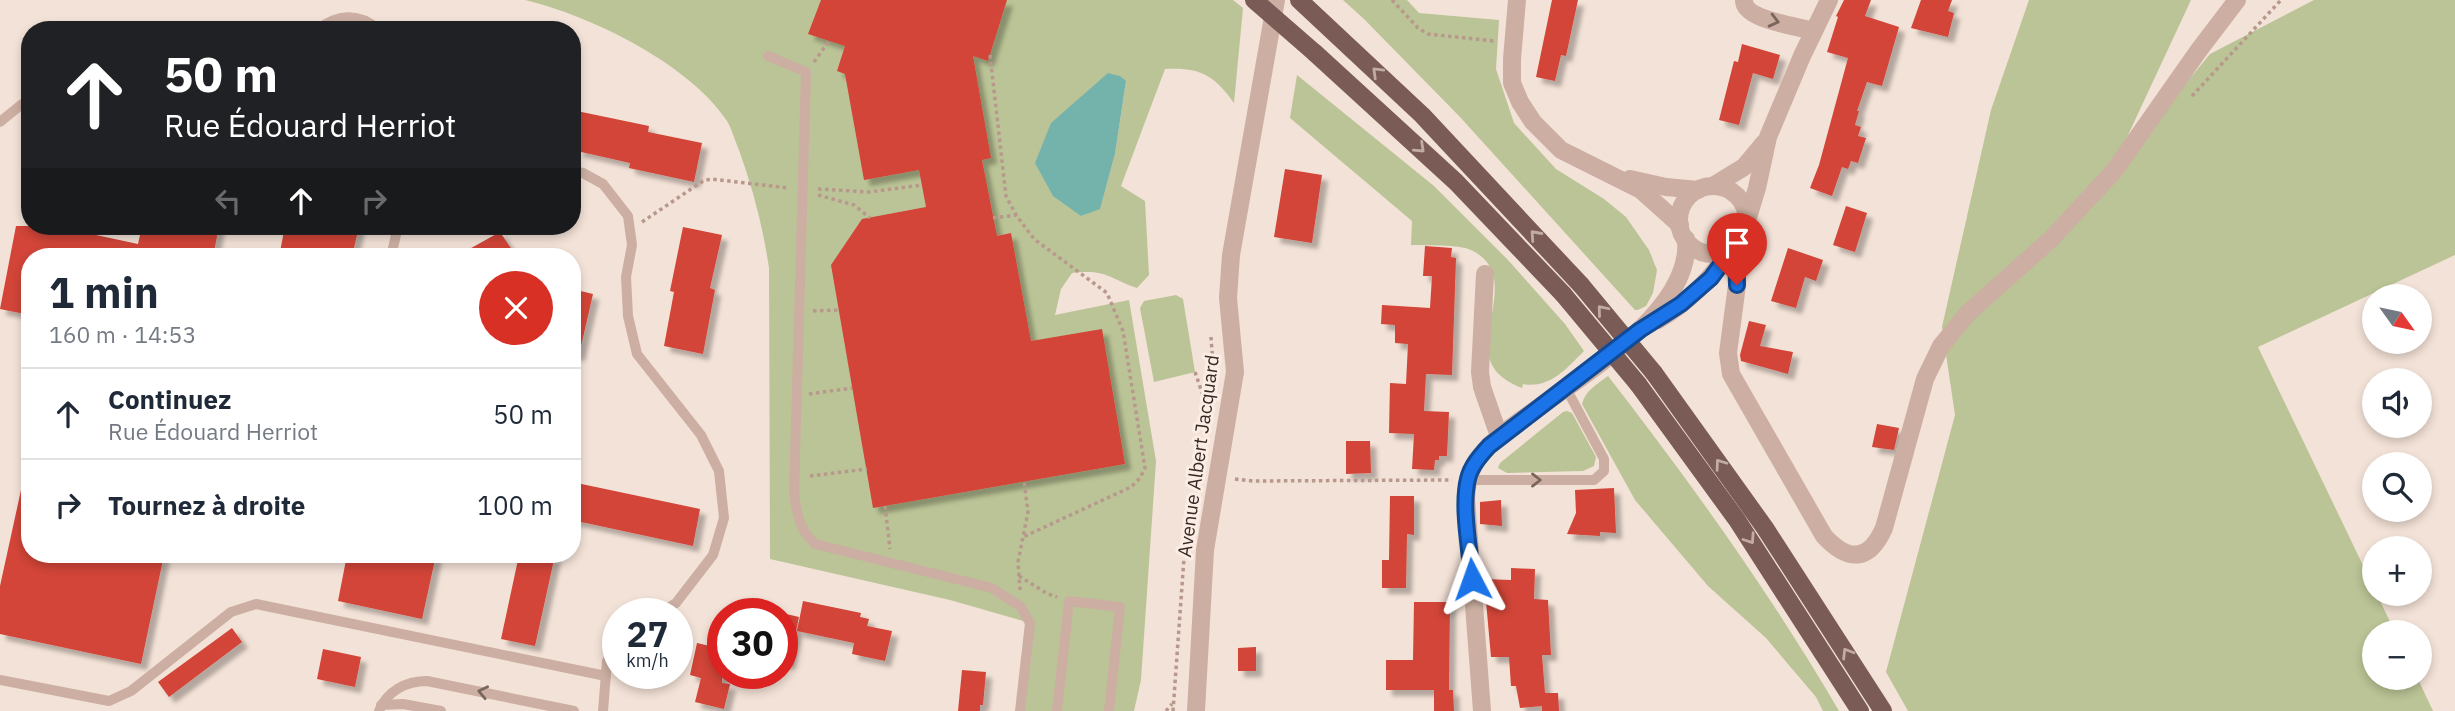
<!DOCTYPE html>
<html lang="fr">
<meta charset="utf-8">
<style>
:root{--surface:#fff;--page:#f2f2f3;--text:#1f2937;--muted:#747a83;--line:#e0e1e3}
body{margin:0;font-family:"IBM Plex Sans",sans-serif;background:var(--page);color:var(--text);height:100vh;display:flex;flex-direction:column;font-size:26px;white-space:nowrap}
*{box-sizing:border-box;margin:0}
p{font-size:23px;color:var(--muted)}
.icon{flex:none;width:38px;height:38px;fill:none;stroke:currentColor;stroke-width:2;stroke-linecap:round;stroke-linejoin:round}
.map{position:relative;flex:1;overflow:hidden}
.drawer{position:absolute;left:21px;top:248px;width:560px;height:315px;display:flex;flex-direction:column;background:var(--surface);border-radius:28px;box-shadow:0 4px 10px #0003}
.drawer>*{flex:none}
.top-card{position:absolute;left:21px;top:21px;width:560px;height:214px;border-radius:28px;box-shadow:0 4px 10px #0003;background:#202124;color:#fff;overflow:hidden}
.needle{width:46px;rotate:123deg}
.tools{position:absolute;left:2362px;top:284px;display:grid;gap:14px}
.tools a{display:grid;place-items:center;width:70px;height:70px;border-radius:50%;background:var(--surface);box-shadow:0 4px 10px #0003;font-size:35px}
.speed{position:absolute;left:602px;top:598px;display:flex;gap:14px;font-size:35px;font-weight:700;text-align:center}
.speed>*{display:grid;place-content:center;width:91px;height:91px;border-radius:50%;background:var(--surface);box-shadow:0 4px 10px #0003;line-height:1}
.speed small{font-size:18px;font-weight:400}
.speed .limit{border:10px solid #d22;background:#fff;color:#111}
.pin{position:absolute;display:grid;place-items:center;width:60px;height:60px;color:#fff;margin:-72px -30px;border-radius:50% 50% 50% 0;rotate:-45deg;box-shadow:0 0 7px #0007}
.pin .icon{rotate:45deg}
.me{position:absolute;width:77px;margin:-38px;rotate:356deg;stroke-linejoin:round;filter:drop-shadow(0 0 5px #0008)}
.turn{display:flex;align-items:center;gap:24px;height:147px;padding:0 28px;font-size:32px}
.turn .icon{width:91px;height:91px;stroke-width:2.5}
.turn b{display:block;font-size:49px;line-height:60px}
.lanes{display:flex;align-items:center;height:66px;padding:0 28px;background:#0003;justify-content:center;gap:35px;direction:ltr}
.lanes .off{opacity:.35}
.round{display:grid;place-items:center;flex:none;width:74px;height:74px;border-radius:37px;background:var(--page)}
.summary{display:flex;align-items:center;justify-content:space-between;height:119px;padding:0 28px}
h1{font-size:42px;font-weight:800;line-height:52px}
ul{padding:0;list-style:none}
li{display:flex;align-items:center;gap:21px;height:91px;padding:0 28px;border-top:2px solid var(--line)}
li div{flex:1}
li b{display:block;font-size:26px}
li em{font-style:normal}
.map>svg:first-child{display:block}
.green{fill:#bbc496;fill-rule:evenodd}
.water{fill:#73b3ac}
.building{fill:#d24437;filter:url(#shadow)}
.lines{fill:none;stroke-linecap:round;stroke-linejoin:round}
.path{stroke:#b8988c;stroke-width:3.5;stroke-dasharray:3.5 3.5;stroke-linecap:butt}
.service{stroke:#ccafa2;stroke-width:10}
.minor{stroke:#ccafa2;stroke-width:18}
.primary{stroke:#7a5b55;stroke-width:18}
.primary-bridge{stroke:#7a5b55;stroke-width:18}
.oneway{stroke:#7a655d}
.oneway2{stroke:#c1aba4}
.route-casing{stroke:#114b97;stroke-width:18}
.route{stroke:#1a73e8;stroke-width:12}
.labels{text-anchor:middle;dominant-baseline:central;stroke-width:6;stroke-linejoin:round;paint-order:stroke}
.street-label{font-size:19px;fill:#362825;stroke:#fbede4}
</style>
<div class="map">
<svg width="2455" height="711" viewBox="0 0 2455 711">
<defs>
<filter id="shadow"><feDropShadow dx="6" dy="6" stdDeviation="2" flood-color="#0004"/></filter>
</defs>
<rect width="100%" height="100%" fill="#f3e2d7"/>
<!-- green -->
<g class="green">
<path d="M525 0H1233L1243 8 1234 103C1214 75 1200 67 1165 69L1121 186 1145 201 1149 275 1137 288C1108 278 1106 269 1072 273L1061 289 1055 315 1129 300 1156 461 1141 680 1134 711H1020L1030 623 950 600 770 559 769 268C763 227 753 189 739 150 735 141 732 129 727 121 690 64 589 15 525 0ZM1126 81 1115 154 1100 208 1081 216Z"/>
<path d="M1343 0H1407L1419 13 1499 20 1496 69 1514 123 1556 169 1604 199 1626 217 1649 250 1657 270 1653 293 1646 306 1638 310H1635L1460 117 1364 19Z"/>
<path d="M2029 0H2191L2108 178 2210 54 2314 0H2455V255L2258 347 2395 632H2375V677H2417L2433 711H1908L1886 672 1955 415 1942 327 1991 110Z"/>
<path d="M1297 75 1434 186 1508 260 1565 324 1584 351C1567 368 1550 389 1523 384L1522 388C1509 383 1494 374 1490 360 1479 326 1518 272 1471 250 1458 244 1427 246 1411 245L1412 221 1290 118Z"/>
<path d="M1176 295 1183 299 1195 372 1154 382 1140 308 1144 301Z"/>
<path d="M1608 376C1691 483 1771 594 1839 711H1823L1816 697 1766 638 1708 586 1635 500 1582 404C1585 391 1597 384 1608 376Z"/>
<path d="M1567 411 1572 413 1596 457 1594 466 1583 471 1507 473 1498 468 1500 463 1563 412Z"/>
</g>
<!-- water -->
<path class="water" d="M1108 73 1120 76 1126 81 1115 154 1100 209 1081 216 1053 196 1035 163 1051 123Z"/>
<!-- building -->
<g class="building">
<path d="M821 0H1007L988 61 973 56 991 158 982 160 997 236 1011 233 1031 341 1102 329 1125 464 873 508 831 265 862 219 926 207 919 170 864 180 845 74 837 71 845 46 808 34Z"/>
<path d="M1552 0H1578L1566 56 1561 55 1555 81 1536 77Z"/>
<path d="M1844 0H1871L1865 16 1899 27 1882 86 1867 82 1857 111H1859L1855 125 1861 127 1858 136 1866 138 1858 163 1851 161 1848 169 1842 167 1832 196 1810 188 1819 165 1848 58 1827 52 1838 17 1836 16Z"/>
<path d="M1921 0H1952L1948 11 1954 13 1948 37 1911 28Z"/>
<path d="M1742 44 1780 55 1773 79 1753 73 1739 125 1719 120 1734 61 1738 62Z"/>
<path d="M572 110 649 126 648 132 702 143 694 182 629 168 630 163 577 151 579 141 572 140Z"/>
<path d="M1285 169 1322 175 1312 243 1274 237Z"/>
<path d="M1846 206 1867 213 1855 252 1833 245Z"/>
<path d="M16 226H54L138 244 142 226H219L213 257H30V315L0 309Z"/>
<path d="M285 226H359L352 257H279Z"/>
<path d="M683 227 722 235 710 288 715 290 703 354 664 346 674 292 670 291Z"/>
<path d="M500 232 517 257H455Z"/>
<path d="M1425 246 1452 248 1451 257 1456 258 1452 375 1426 374 1424 411 1449 412 1447 456H1439V460H1435L1434 470 1412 469 1414 434 1389 433 1390 383 1406 384 1408 344 1395 343V325L1381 324 1382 305 1430 308 1432 276H1423Z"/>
<path d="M1788 248 1823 260 1816 281 1805 277 1796 308 1771 301Z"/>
<path d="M572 289 593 294 579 355 572 354Z"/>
<path d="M1749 321 1766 325 1760 346 1793 352 1788 374 1741 361 1740 355Z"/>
<path d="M1877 424 1899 428 1894 450 1872 447Z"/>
<path d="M1346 441H1370L1371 473 1346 474Z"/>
<path d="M23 481 30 482V555H164L141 664 0 634V586Z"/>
<path d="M572 482 700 509 693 546 572 520Z"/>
<path d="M1614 488 1616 533 1600 532V536L1567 534 1576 513 1575 490Z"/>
<path d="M1390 496H1414V535L1407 534 1406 588H1382V560H1389Z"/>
<path d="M1501 500 1502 526 1480 524V502Z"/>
<path d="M347 555H436L422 619 338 601Z"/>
<path d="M519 555H555L535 646 501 639Z"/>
<path d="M1511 568 1535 569 1534 599 1548 600 1551 655H1542L1545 693H1558L1559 711H1542V706L1520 708 1516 686H1511L1509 657H1491L1484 579 1511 580Z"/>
<path d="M803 601 861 613 860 617 869 619 867 626 892 631 885 661 852 654 854 643 797 631Z"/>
<path d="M1414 602H1450L1449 690H1453L1454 711H1434V690H1386V660H1413Z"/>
<path d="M782 613 799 617 789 663H782Z"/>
<path d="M232 628 242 642 169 697 158 682Z"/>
<path d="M697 643 723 649 722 683 730 684 724 709 695 702 701 678 690 675Z"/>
<path d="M1256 647V671H1238V648Z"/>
<path d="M323 649 361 657 355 687 317 679Z"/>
<path d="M962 670 986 672 983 705H980V711H958Z"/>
</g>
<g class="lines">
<!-- path -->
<g class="path">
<path d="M1392 0 1418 28 1428 34 1494 41"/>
<path d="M990 55 1006 196 1016 215 1034 239 1107 293 1123 331 1145 468 1140 478 1131 487 1023 537"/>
<path d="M814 62 829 41"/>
<path d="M2192 96 2281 0"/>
<path d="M818 189 869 192 922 185"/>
<path d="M818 195 854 205 870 218"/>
<path d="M993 218 1016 215"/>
<path d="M642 222 703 181 711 179 789 188"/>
<path d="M813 311 839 310"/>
<path d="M1211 337 1214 379"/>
<path d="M1195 372 1209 413"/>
<path d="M809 394 852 388"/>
<path d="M810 476 867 469"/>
<path d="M1235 479 1253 481 1452 480"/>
<path d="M885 506 890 549"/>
<path d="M1019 576 1048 594 1057 597"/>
<path d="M1020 590 1018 562 1028 512 1024 481"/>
<path d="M1166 711 1172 704"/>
<path d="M1173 711 1184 558"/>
</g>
<!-- service -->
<g class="service">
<path d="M317 30C337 14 359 12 379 30"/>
<path d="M768 56 806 72 794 493C797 514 799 529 815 544L992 588 1021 607 1030 623 1020 711"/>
<path d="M0 122 22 104 30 102"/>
<path d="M572 171 583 173 603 184 628 216 632 245 626 277 628 316 637 354 701 435 719 471 724 518 713 555 676 603 659 614"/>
<path d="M391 257 398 226"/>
<path d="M1468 480H1594L1604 471V459L1566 388"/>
<path d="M0 680 109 701 131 691 231 612 256 604 606 676"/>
<path d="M381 705 403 704 441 711"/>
<path d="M379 711C387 691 406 681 427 681L574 711"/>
<path d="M603 711 607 661 618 647"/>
<path d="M1057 711 1069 601 1120 607 1109 711"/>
</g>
<!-- minor -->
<g class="minor">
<path d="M1517 0 1512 59V83L1520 102 1533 122 1561 150 1641 190 1680 225"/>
<path d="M1744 0C1743 20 1797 26 1814 31"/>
<path d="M1630 179 1666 187 1698 190"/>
<path d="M1713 186 1744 167 1764 143"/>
<circle cx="1713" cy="220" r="34"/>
<path d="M1747 221 1757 188 1768 137 1802 56 1829 0"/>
<path d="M1736 244 1737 285 1728 353 1731 374 1824 536C1848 562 1869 562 1884 528L1925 379 1941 346 1968 313 2051 239 2114 171 2199 50 2237 0"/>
<path d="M1485 274 1480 372 1482 387 1499 436"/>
<path d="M1658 320C1689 302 1713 277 1732 247"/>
<path d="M1196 711 1205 550 1235 372 1228 298 1231 255 1276 0"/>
<path d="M1482 711 1466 499C1467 486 1468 475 1475 463 1490 440 1514 425 1535 410 1586 373 1693 309 1686 239"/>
</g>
<!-- primary -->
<g class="primary">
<path d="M1299 0 1422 115 1581 285"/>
<path d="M1315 53 1456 182 1563 294"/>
<path d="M1654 373 1765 528 1883 711"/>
<path d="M1638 384 1737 520 1860 711"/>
</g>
<!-- primary-bridge -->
<g class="primary-bridge">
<path d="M1254 0 1315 53"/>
<path d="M1581 285 1654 373"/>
<path d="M1563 294 1638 384"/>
</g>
</g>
<!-- one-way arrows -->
<defs><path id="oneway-chevron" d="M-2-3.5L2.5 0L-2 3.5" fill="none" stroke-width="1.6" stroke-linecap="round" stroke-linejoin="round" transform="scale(1.75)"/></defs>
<g class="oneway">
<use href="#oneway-chevron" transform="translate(1774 21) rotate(14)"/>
<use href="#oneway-chevron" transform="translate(1536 480)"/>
<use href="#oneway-chevron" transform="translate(483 692) rotate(-168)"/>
</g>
<g class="oneway2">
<use href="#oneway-chevron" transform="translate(1377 72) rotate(-136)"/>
<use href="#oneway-chevron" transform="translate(1420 148) rotate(43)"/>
<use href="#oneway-chevron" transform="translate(1535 235) rotate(-132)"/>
<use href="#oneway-chevron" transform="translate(1602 310) rotate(-130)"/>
<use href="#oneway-chevron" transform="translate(1720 464) rotate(-126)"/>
<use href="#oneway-chevron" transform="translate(1750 539) rotate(56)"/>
<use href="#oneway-chevron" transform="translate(1847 653) rotate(-122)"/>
</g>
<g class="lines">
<!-- route casing -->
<g class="route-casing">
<path id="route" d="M1472 579C1470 549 1461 507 1468 479 1471 466 1480 456 1489 446L1640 330 1681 304 1711 278 1736 244 1737 285"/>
</g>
<!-- route -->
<use href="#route" class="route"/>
</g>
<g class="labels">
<!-- street labels -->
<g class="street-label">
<text transform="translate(1198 456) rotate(-82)">Avenue Albert Jacquard</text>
</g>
</g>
</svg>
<div class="tools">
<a><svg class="needle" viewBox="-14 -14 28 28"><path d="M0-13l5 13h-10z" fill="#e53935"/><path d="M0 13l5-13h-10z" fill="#747a83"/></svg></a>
<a><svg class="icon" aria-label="sound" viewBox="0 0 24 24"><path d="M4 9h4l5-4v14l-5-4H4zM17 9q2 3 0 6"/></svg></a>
<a><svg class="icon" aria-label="search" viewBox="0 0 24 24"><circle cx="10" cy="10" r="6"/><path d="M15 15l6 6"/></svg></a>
<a>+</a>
<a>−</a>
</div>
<div class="speed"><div>27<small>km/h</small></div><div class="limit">30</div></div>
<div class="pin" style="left:1737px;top:285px;background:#d93025"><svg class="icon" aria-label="arrive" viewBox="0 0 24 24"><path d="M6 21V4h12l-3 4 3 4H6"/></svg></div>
<svg class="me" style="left:1472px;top:579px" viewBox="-20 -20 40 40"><path d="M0-17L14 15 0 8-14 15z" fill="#1a73e8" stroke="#fff" stroke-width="4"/></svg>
<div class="top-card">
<div class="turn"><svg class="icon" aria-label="ahead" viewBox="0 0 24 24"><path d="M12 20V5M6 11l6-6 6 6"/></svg><div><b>50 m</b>Rue Édouard Herriot</div></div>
<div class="lanes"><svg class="icon off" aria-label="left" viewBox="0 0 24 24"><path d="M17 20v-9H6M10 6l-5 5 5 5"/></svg><svg class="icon" aria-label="ahead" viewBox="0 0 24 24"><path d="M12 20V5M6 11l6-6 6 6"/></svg><svg class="icon off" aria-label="right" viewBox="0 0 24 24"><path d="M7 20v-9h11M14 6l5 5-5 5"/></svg></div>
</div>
<section class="drawer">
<div class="summary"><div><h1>1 min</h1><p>160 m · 14:53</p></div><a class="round" style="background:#d93025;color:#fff"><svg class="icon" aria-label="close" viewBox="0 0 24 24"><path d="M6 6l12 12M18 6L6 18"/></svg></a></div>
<ul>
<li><svg class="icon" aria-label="ahead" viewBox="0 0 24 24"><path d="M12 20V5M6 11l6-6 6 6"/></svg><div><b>Continuez</b><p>Rue Édouard Herriot</p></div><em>50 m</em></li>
<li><svg class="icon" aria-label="right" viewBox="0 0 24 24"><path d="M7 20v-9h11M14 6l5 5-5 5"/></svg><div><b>Tournez à droite</b></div><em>100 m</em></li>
</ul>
</section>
</div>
